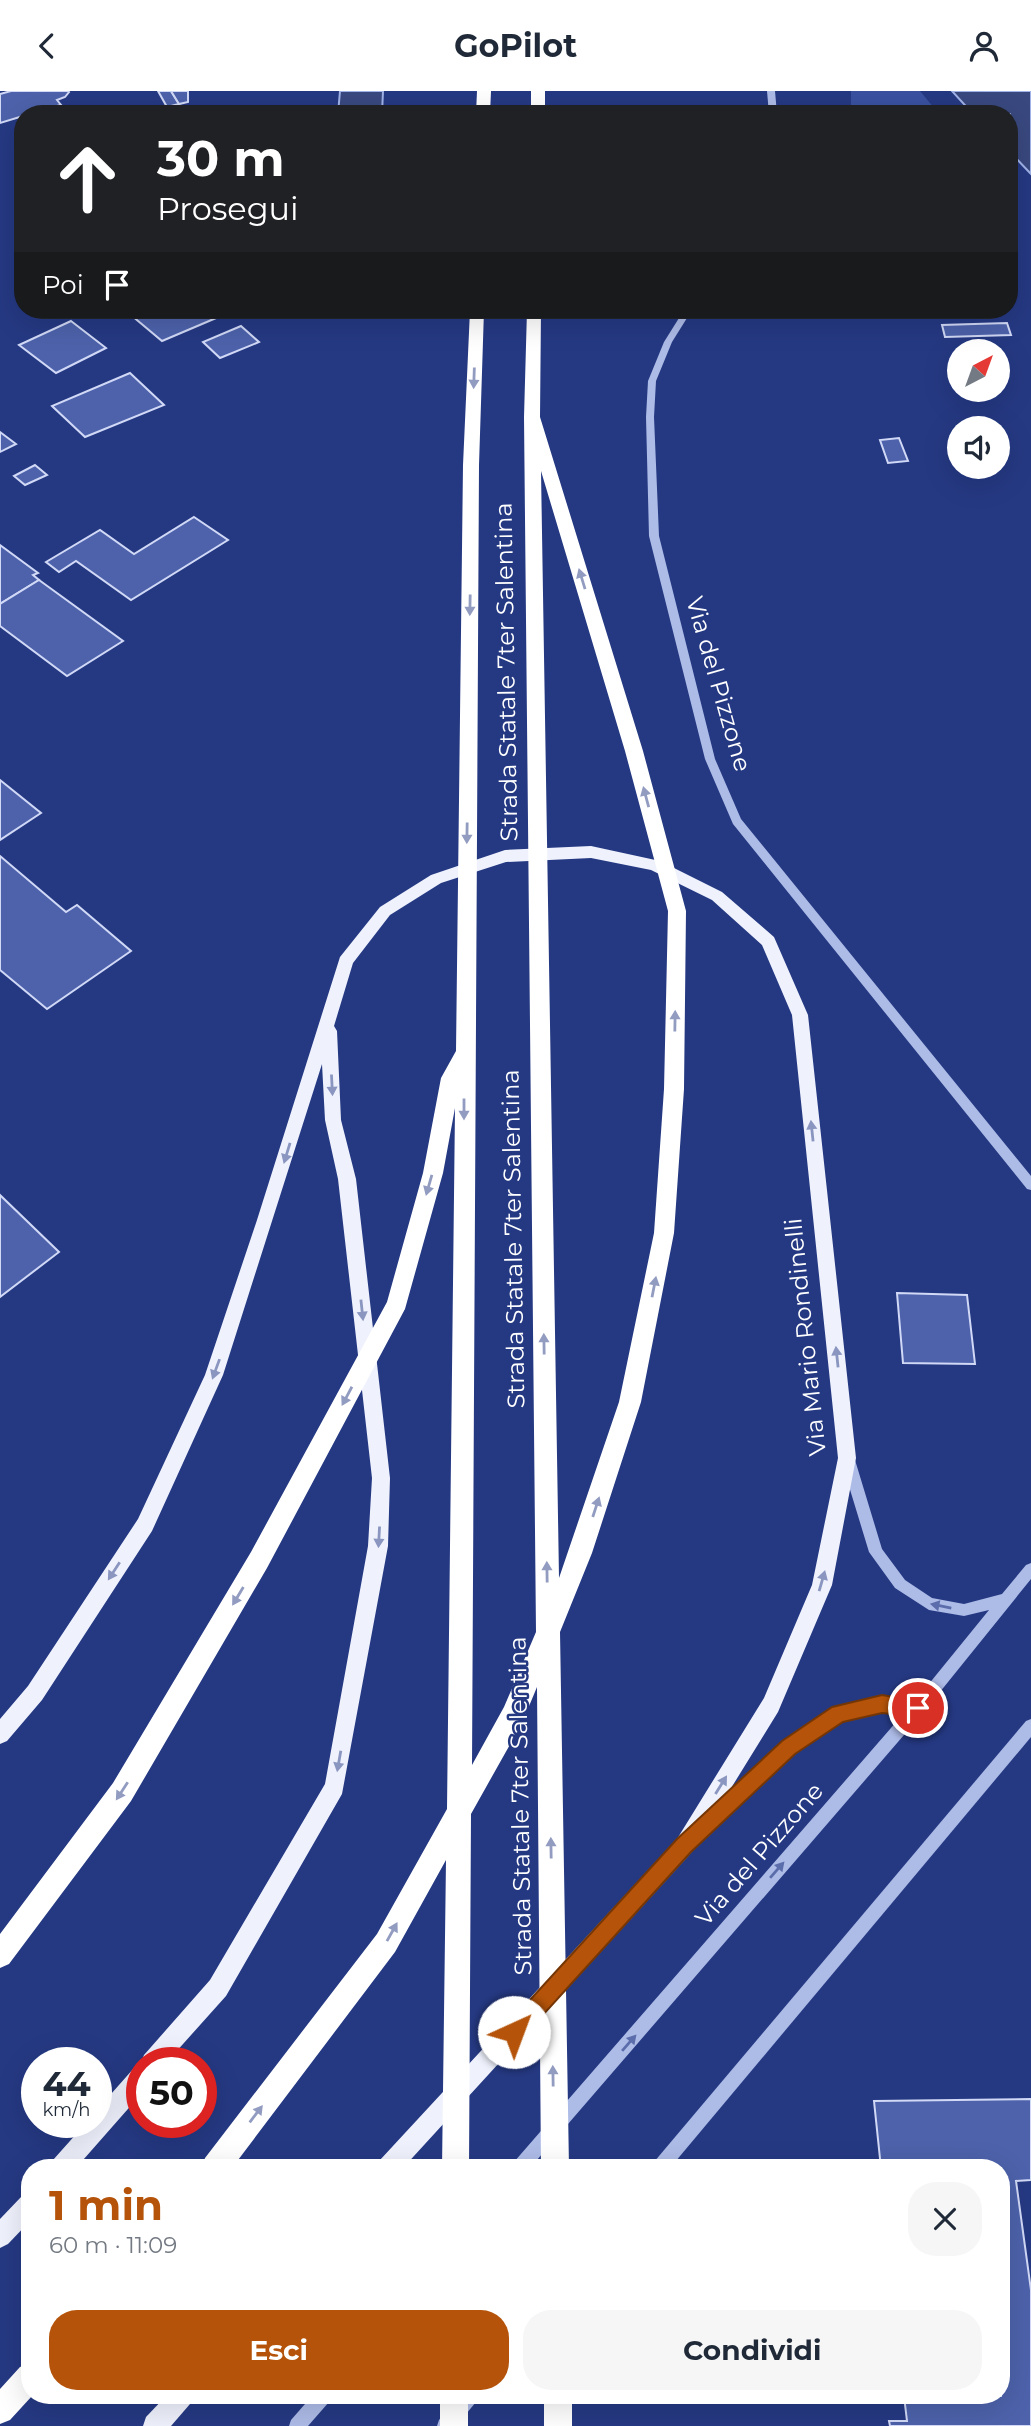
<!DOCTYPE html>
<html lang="it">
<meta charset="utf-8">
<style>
:root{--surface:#fff;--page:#f6f6f7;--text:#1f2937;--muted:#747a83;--accent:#b45309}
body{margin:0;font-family:Montserrat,sans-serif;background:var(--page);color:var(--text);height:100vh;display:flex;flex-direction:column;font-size:26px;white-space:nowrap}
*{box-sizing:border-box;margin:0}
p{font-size:23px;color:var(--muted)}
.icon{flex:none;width:38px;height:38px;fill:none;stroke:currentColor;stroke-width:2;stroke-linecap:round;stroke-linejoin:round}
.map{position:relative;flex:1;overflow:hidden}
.drawer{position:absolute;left:21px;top:2068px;width:989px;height:245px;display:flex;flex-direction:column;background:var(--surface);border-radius:28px;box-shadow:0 7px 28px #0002}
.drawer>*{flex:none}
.banner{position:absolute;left:14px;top:14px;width:1004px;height:214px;border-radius:28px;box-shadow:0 7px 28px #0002;background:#202124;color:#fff;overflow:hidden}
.needle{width:46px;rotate:41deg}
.tools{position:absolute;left:947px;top:248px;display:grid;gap:14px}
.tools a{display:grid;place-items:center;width:63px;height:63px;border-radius:50%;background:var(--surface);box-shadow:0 7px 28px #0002;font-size:35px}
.speed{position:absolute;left:21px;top:1956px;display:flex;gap:14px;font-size:35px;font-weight:700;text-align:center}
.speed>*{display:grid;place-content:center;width:91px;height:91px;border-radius:50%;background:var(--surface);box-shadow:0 7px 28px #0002;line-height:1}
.speed small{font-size:18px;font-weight:400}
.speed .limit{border:10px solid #d22;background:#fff;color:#111}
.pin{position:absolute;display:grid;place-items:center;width:60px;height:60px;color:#fff;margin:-30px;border:4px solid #fff;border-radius:50%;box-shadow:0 2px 7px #0007}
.me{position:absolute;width:77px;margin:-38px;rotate:43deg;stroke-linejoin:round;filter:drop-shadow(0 0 5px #0008)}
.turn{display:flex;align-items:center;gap:24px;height:147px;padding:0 28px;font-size:32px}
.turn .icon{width:91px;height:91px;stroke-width:2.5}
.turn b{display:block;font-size:49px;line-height:60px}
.then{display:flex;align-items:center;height:66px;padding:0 28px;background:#0003;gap:14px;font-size:26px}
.round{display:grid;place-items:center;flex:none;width:74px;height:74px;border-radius:28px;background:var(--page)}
.headline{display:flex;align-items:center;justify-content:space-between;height:119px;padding:0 28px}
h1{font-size:42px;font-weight:700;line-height:52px;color:var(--accent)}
.button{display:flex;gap:14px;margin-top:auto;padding:14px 28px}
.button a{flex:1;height:80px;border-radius:28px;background:var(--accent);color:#fff;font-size:28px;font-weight:700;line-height:80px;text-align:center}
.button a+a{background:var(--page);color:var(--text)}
header{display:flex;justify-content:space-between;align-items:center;height:91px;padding:0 28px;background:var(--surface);font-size:32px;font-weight:700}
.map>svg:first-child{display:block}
.green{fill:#3951a0}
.water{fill:#39487f;stroke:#a1b3e8;stroke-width:2}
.building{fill:#4d62ab;stroke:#d1d9f6;stroke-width:2}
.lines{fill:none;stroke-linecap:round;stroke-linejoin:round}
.minor{fill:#adbbe7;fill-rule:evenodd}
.major{fill:#eff2fd;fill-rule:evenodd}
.highway{fill:#fff;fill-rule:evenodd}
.oneway{fill:#929cc1}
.oneway2{fill:#8a96c0}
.oneway3{fill:#5b6dab}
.route{fill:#b45309;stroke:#753606;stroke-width:2}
.labels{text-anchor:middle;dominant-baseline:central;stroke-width:5;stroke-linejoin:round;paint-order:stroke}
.street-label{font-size:24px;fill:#fff;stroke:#253983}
</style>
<header><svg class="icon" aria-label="back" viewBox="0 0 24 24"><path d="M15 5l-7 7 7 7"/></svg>GoPilot<svg class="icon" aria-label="person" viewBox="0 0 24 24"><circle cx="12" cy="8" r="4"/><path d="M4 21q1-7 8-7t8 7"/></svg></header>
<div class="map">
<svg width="1031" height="2335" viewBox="0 0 1031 2335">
<rect width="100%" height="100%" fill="#253983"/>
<!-- green -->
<path class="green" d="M851 0H920L939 23H851Z"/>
<!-- water -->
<g class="water">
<path d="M340 0H383L382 23H338Z"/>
<path d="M952 0H1031V83L1010 61V23H973Z"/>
</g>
<!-- building -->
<g class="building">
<path d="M11 0H68L69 1 65 6 57 9 61 14 23 23V25L0 32V3Z"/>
<path d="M158 0H171L179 13 167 16Z"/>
<path d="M171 0H188V11L179 13Z"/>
<path d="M125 219H235L162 250Z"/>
<path d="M71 230 106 257 56 282 19 254Z"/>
<path d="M1007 232 1011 244 945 246 942 234Z"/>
<path d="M241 235 259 251 220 267 203 251Z"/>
<path d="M130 282 164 314 85 346 52 315Z"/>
<path d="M0 341 16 353 0 361Z"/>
<path d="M899 347 908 370 888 372 880 349Z"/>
<path d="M35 374 47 384 25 394 14 385Z"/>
<path d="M194 426 228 449 131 509 76 470 59 481 46 471 100 439 134 463Z"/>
<path d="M0 454 38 482 33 484 39 489 0 513Z"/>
<path d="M39 489 123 550 67 585 0 535V513Z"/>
<path d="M0 689 41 722 0 749Z"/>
<path d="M0 765 66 821 77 814 131 860 47 918 0 879Z"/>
<path d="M0 1104 59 1161 0 1206Z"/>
<path d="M897 1202 967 1204 975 1273 903 1272Z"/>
<path d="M1031 2008V2089L1016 2090 1031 2199V2335H890L889 2330H907L904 2305H1001V2077H881L874 2010Z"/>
</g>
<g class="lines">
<!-- minor -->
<g class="minor">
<path d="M767 0H775L777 23H769Z"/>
<path d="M684 219H692L672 251 656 290 654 326 659 445 715 668 741 728 1031 1085V1099L1027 1098 733 733 705 668 649 445 646 326 648 290 664 251Z"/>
<path d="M848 1363 853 1365 855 1369 882 1458 905 1489 932 1507 964 1513 1002 1503 1026 1474 1031 1472V1488L923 1622 530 2077H512L514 2071 904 1622 882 1620 842 1629 794 1661 705 1745 700 1747 695 1745 693 1740 695 1735 784 1651 834 1618 882 1606 915 1610 989 1519 964 1525 929 1519 895 1497 869 1461 841 1369 843 1365Z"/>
<path d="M1031 1628V1646L670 2077H652L654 2071 1026 1630Z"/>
<path d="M312 2305H331L329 2311 308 2335H289L291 2329Z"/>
<path d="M459 2305H478L476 2311 456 2335H437L439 2329Z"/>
</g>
<!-- major -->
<g class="major">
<path d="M591 755 660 770 722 801 774 846 808 924 856 1367 832 1494 778 1621 691 1762 403 2077H377L380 2069 677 1748 764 1607 812 1494 838 1367 792 924 762 854 712 809 651 779 591 767 506 771 441 792 390 824 353 872 334 935 337 940 341 1029 356 1088 390 1387 388 1455 342 1703 226 1905 166 1972H141L144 1964 210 1889 325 1693 368 1455 372 1387 338 1088 325 1029 322 973 223 1284 152 1440 42 1609 7 1650 0 1653V1628L28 1595 138 1428 205 1284 257 1129 340 866 380 816 431 784 505 759Z"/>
<path d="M142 1974V2002L76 2077H50L53 2069 86 2032H96V2020L134 1977Z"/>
<path d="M30 2102V2130L8 2153 0 2157V2128L22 2105Z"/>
<path d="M166 2305H194L190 2313 171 2335H143L146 2326Z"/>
</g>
<!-- highway -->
<g class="highway">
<path d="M477 0H491L490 23H476Z"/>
<rect x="531" y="0" width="14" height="23"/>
<path d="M470 219H484L479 374 472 1674 504 1616 536 1541 524 326 527 219H541L540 326 643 660 686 820 684 998 674 1142 641 1311 592 1462 560 1541 569 2077H541L537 1596 522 1632 471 1723 469 2077H442L446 1769 395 1861 232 2077H202L205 2067 377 1843 447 1718 455 1017 443 1082 405 1218 267 1477 131 1710 9 1873 0 1877V1843L113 1692 251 1461 387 1211 423 1082 441 987 456 960 463 374ZM541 380 625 660 668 820 664 998 654 1142 619 1311 559 1487Z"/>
<path d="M30 2272V2305H32L10 2329 0 2333V2298L20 2276Z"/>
<rect x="440" y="2305" width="28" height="30"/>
<rect x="544" y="2305" width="28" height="30"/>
</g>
</g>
<!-- one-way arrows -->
<defs><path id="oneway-solid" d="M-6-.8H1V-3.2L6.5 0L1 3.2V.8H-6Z" transform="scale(1.75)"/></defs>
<g class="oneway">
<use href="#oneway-solid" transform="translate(474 287) rotate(92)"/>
<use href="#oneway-solid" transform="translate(582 488) rotate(-107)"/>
<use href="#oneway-solid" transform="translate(470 514) rotate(91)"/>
<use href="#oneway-solid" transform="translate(646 706) rotate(-105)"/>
<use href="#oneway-solid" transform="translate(467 742) rotate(91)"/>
<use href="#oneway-solid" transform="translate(675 930) rotate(-89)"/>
<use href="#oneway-solid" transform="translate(464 1018) rotate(90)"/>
<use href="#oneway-solid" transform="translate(429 1094) rotate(106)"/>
<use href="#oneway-solid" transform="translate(654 1196) rotate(-79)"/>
<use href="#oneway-solid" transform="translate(544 1253) rotate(-91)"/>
<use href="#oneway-solid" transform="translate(347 1305) rotate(118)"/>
<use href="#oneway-solid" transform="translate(596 1416) rotate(-72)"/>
<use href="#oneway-solid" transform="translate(547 1481) rotate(-91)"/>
<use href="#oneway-solid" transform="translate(238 1505) rotate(121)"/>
<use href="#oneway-solid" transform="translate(122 1700) rotate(123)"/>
<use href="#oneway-solid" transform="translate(551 1757) rotate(-91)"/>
<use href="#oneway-solid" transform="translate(392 1841) rotate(-61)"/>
<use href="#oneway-solid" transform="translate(553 1985) rotate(-91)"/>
<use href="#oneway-solid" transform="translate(256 2023) rotate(-53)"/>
</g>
<g class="oneway2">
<use href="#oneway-solid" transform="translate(332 994) rotate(87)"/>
<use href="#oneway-solid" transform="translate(812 1040) rotate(-96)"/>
<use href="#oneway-solid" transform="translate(287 1062) rotate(107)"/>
<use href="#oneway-solid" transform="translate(362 1219) rotate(84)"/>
<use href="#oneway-solid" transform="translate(837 1266) rotate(-96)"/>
<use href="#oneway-solid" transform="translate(216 1278) rotate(110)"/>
<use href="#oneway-solid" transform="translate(379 1446) rotate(93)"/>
<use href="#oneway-solid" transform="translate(114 1480) rotate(123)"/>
<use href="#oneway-solid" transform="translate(822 1490) rotate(-74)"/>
<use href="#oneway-solid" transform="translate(339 1670) rotate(100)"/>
<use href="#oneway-solid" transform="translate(721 1694) rotate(-58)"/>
</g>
<g class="oneway3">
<use href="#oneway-solid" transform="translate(941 1515) rotate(-169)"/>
<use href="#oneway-solid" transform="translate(777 1779) rotate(-49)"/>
<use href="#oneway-solid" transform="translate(629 1952) rotate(-49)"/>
</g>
<!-- route -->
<path class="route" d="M882 1604 924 1611 927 1617 924 1623 918 1626 882 1622 843 1631 795 1663 691 1761 521 1948 514 1951 507 1948 504 1941 507 1934 677 1748 782 1650 832 1616Z"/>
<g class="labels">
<!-- street labels -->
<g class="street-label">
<text transform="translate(506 581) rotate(-91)">Strada Statale 7ter Salentina</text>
<text transform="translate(719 593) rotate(74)">Via del Pizzone</text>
<text transform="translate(513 1148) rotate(-91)">Strada Statale 7ter Salentina</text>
<text transform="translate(805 1246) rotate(-96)">Via Mario Rondinelli</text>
<text transform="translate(520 1715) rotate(-91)">Strada Statale 7ter Salentina</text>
<text transform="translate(759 1763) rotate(-49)">Via del Pizzone</text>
</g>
</g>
</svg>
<div class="tools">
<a><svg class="needle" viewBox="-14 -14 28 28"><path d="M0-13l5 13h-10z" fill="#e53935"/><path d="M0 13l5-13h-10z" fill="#747a83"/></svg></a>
<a><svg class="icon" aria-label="sound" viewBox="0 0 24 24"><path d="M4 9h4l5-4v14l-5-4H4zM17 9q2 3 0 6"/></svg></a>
</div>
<div class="speed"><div>44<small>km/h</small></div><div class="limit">50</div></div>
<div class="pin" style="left:918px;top:1617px;background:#d93025"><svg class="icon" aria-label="arrive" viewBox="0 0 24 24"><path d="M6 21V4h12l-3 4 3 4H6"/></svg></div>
<svg class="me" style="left:514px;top:1941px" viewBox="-20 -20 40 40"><circle r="19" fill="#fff"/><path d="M0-13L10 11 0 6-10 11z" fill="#b45309"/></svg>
<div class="banner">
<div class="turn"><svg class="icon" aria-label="ahead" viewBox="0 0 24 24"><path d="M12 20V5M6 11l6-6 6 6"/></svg><div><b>30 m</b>Prosegui</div></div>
<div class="then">Poi<svg class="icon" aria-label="arrive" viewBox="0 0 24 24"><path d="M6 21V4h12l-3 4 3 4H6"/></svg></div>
</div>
<section class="drawer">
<div class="headline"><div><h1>1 min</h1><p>60 m · 11:09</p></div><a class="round"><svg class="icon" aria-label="close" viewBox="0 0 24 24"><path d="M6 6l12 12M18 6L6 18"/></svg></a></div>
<div class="button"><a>Esci</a><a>Condividi</a></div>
</section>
</div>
